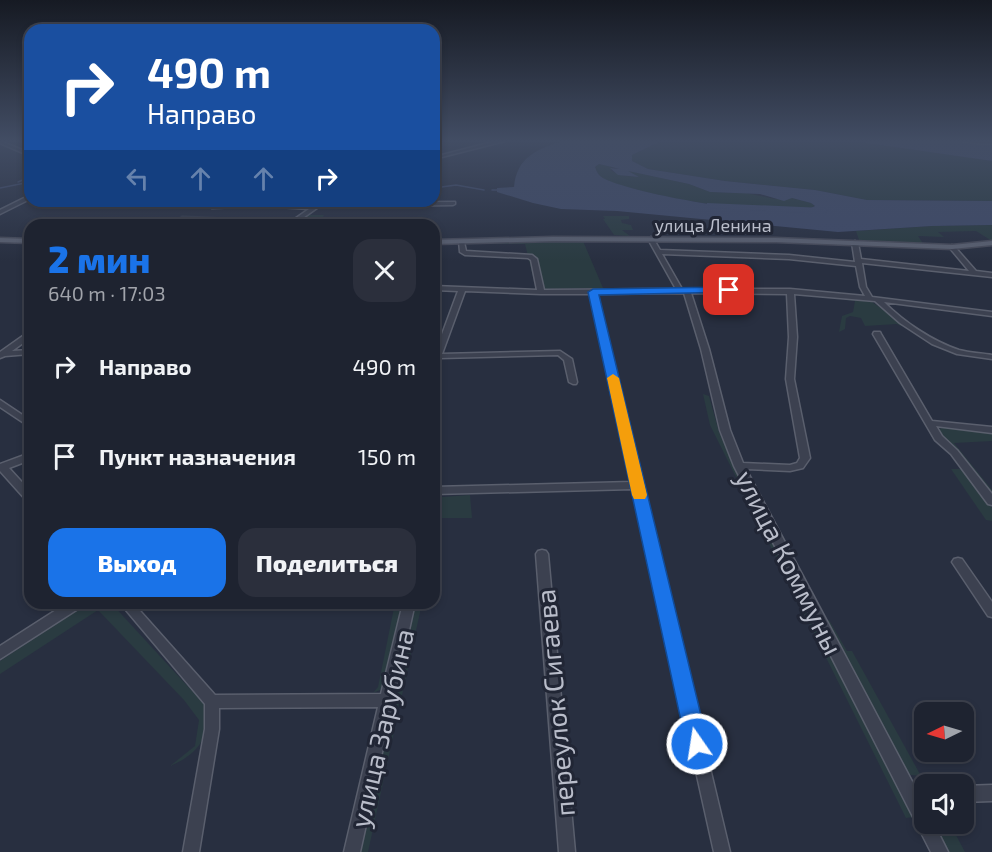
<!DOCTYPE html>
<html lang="ru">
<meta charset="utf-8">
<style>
:root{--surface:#1e2330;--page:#2b2f3c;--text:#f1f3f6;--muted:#a1a4ab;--line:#3c404c;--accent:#1a73e8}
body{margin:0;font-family:"Exo 2",sans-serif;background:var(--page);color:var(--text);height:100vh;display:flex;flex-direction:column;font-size:22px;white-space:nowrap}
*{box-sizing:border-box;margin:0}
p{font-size:20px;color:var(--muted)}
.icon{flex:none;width:33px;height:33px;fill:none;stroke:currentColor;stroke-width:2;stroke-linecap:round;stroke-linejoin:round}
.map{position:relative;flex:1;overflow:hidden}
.sheet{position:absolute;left:24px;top:219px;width:416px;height:390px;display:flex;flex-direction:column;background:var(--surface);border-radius:18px;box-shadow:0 3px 9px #0003,0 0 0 2px var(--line)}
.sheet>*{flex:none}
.top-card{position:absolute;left:24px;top:24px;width:416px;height:183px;border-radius:18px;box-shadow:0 3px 9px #0003,0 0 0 2px var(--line);background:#1a4fa0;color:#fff;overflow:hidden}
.needle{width:39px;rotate:265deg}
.buttons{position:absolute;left:914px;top:702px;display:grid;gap:12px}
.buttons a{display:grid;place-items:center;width:60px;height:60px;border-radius:12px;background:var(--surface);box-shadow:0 3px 9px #0003,0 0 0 2px var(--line);font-size:30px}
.pin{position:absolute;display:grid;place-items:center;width:51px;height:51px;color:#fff;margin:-26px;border-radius:12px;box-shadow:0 3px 9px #0006}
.me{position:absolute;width:66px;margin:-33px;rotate:347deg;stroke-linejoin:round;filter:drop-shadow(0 0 4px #0008)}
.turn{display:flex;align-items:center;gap:21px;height:126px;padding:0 24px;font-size:27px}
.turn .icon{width:78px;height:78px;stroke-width:2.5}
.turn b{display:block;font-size:42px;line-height:51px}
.lanes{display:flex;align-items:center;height:57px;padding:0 24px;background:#0003;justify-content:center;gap:30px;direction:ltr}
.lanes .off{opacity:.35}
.round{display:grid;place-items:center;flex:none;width:63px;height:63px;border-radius:18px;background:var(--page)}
.head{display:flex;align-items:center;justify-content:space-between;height:102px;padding:0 24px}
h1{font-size:36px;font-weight:800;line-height:45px;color:var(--accent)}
.button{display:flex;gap:12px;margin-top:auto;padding:12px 24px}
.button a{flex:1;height:69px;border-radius:18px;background:var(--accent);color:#fff;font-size:24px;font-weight:800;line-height:69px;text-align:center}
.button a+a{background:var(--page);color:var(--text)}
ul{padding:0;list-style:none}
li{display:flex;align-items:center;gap:18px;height:90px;padding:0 24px}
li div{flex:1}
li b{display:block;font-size:22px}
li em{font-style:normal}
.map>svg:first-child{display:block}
.green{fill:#2a3b41}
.water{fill:#3f4a68;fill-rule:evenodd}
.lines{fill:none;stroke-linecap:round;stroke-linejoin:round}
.stream{stroke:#3f4a68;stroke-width:1.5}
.river{fill:#3f4a68;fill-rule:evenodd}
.minor-casing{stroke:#5a5f6d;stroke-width:3}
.major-casing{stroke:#464a59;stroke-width:3}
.minor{fill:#3c4150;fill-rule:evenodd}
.major{fill:#5a6070;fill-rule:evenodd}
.shaded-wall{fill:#353a48}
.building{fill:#4c5367;stroke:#353a48;stroke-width:1.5}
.route{fill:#1a73e8;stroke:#114b97;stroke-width:1.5}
.slow{fill:#f59e0b}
.labels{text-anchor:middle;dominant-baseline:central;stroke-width:6;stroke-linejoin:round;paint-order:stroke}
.far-street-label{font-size:18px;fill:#b9bdca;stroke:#212635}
.near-street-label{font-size:27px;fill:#b9bdca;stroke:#212635}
</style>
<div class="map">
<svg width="992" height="852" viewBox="0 0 992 852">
<rect width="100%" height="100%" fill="#282f40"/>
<!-- green -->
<g class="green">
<path d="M661 141H853L992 161V201L867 200 815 190 725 181 648 169 632 161V155Z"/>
<path d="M599 164 620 169 612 167 611 171 625 176 639 177 626 171H628L689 184 710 192 746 193 775 199 792 198 811 203 815 206C785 221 633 195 603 178 598 175 597 172 595 167Z"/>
<path d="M307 215H324L322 219 387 221 386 225H293Z"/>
<path d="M603 216H629V219L621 220 622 223 631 225 633 230H622L630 236 614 235 603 219H605Z"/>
<path d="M992 225V241L976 231 938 232 944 237 918 236 924 245 860 243 856 231 932 226Z"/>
<path d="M583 241 603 288 536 289 525 244H479Z"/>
<path d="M853 297 872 302 907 326H901L897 324 865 326 861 318 850 316 846 318 845 329 839 332 842 316 853 312 855 301 847 300Z"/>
<path d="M703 394 709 396 719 432 739 475 914 817 906 818 710 425Z"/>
<path d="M942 427 992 432V441L954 443 992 490V494L958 450 945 440 938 431Z"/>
<path d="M951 469H963L992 508V521L986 520Z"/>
<path d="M470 495 472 518H434V502L442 497Z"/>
<path d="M89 603H111L204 704C215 734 197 755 170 766L195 746 199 720 184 700 98 610 0 674V661Z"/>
<path d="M395 603H403L386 678 380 690 373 693 378 687Z"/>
<path d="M412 603H422L368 852H357Z"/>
<path d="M824 620H829L847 651H852L921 776 911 775 906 771Z"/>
<path d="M933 824H950L965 852H948Z"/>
</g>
<!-- water -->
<g class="water">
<path d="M562 141H661L632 155V161L648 169 725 181 815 190 867 200 992 201V225L932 226 838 232 617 211 561 209 533 203 497 192V188L514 187C517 157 536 150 562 141ZM599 164 620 169 610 168 618 175 639 177 628 171 689 184 710 192 760 194 784 201 792 198 811 203 815 206C787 222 632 194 603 178 598 175 597 172 595 167Z"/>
<path d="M853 141H950L992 144V161Z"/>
</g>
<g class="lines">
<!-- stream -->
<g class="stream">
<path d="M18 182 30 177"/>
<path d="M0 188 30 182"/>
<path d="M434 188 456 185 484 190"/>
<path d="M492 190H497"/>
</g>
<!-- river -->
<path class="river" d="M707 203 824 208 828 211 824 214 710 208 707 207Z"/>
<!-- minor casing -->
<g class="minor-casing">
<g id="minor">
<path d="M0 141 30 153V156L0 143Z"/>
<path d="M496 141H505L434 159V157Z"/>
<path d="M962 141 992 142V144L964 142Z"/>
<path d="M30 195V199L0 214V210Z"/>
<path d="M264 202 314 206 317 208 293 225H286L309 209 264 206 212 208 209 206 212 204Z"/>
<path d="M455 202V204L453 205 317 207 314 205 317 203Z"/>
<path d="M415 222 417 223V225H411Z"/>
<path d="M651 237 653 238 660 250 789 255 855 262 852 243 855 241 858 243 861 259 969 271 949 247 952 245 954 246 976 271 992 273V277L862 263 866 287 872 297 992 312V316L884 302C904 322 932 341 959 350 970 353 981 353 992 355V359L957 354 932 344 900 323 875 301 794 294 797 337 794 379 810 458 803 468 790 471 746 469 915 787H924V824H934L948 852H931L734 466 720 430 701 349 684 293 597 294 730 852H714L633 489 434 494V487L632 482 590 294H541L465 291 442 354 560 351 572 359 577 382 576 384H573L569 382 564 360 558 355 440 358 437 365H434V356L458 291 434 290V286L537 290 531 260 528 258 465 255 460 252 459 241 464 242 466 251 532 255 537 259 544 290 676 289 648 239ZM662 254 789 259 856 266 860 287 865 296 790 289H682ZM691 293 787 294 789 337 786 379 800 458 797 463 790 465 743 463 730 430 709 349Z"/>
<path d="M874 332H880L881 334 932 421 992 427V433L936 426 942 436 957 450 992 494V505L988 504 951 454 935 440 873 334Z"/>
<path d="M27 333H30V338L12 351 30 350V354L5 356 0 358V352Z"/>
<path d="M0 400 30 420V427L0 407Z"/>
<path d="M30 453V460L9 468 30 491V501L26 500 0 471V464Z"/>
<path d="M542 550 546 551 548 554 575 852H559L536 554 538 551Z"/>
<path d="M958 558 962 559 992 602V617L988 616 952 562 954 559Z"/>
<path d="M67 603H83L81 607 0 659V646Z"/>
<path d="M120 603H133L215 695 381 694 403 603H415L360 852H344L378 707 219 708V729L199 852H183L205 729V704Z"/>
<path d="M992 785V801L963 802V786Z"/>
</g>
</g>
<!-- major casing -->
<g class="major-casing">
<g id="major">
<path d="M553 237 776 238 952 245 992 241V245L952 249 776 242 553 241 434 244V240Z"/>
<path d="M0 238 30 239V243L0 242Z"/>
</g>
</g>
<!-- minor -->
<use href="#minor" class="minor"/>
<!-- major -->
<use href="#major" class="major"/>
</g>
<!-- shaded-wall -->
<path class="shaded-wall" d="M222 218 224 225H214Z"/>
<!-- building -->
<path class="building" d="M182 216 222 218 214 225H172Z"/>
<!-- sky -->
<linearGradient id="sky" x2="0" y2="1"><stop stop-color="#161a23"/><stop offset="0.54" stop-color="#424d64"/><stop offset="1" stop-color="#424d64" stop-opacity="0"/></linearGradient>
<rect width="992" height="261" fill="url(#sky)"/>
<!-- route -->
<path class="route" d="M729 287 733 288V292L599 295 708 744 705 751 697 754 689 751 686 744 588 292 593 289Z"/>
<!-- slow -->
<path class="slow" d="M613 374 619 378 647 495 645 499H634L632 495 607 378Z"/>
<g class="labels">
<!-- far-street labels -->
<g class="far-street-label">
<text x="713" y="225">улица Ленина</text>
</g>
<!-- near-street labels -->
<g class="near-street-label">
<text transform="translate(790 562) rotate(63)">улица Коммуны</text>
<text transform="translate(554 703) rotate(-95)">переулок Сигаева</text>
<text transform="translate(381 728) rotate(-77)">улица Зарубина</text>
</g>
</g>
</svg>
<div class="buttons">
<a><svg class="needle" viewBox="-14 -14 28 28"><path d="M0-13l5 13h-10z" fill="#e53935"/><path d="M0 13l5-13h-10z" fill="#a1a4ab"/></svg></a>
<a><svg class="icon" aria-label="sound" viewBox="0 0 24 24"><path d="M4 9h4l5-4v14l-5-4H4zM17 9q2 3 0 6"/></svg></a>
</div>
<div class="pin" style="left:729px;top:290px;background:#d93025"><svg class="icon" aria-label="arrive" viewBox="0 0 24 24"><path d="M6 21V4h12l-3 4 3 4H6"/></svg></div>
<svg class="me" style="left:697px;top:744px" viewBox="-20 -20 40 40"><circle r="17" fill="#1a73e8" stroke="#fff" stroke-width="3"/><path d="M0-11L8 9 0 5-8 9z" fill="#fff"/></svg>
<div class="top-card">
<div class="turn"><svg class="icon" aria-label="right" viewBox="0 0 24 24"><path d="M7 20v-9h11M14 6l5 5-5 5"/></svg><div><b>490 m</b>Направо</div></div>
<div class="lanes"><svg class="icon off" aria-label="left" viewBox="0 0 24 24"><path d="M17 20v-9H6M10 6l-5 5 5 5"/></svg><svg class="icon off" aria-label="ahead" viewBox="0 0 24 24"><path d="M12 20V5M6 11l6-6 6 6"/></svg><svg class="icon off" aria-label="ahead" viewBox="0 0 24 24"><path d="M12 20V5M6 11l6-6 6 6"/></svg><svg class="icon" aria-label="right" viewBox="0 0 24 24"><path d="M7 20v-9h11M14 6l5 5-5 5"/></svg></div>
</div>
<section class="sheet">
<div class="head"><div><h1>2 мин</h1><p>640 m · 17:03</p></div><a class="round"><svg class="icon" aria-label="close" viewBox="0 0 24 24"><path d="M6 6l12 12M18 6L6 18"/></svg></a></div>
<ul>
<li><svg class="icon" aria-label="right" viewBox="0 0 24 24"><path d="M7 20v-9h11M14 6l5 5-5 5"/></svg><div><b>Направо</b></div><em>490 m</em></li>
<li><svg class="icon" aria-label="arrive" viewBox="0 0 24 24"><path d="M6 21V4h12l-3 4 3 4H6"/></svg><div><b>Пункт назначения</b></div><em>150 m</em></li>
</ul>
<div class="button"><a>Выход</a><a>Поделиться</a></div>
</section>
</div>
